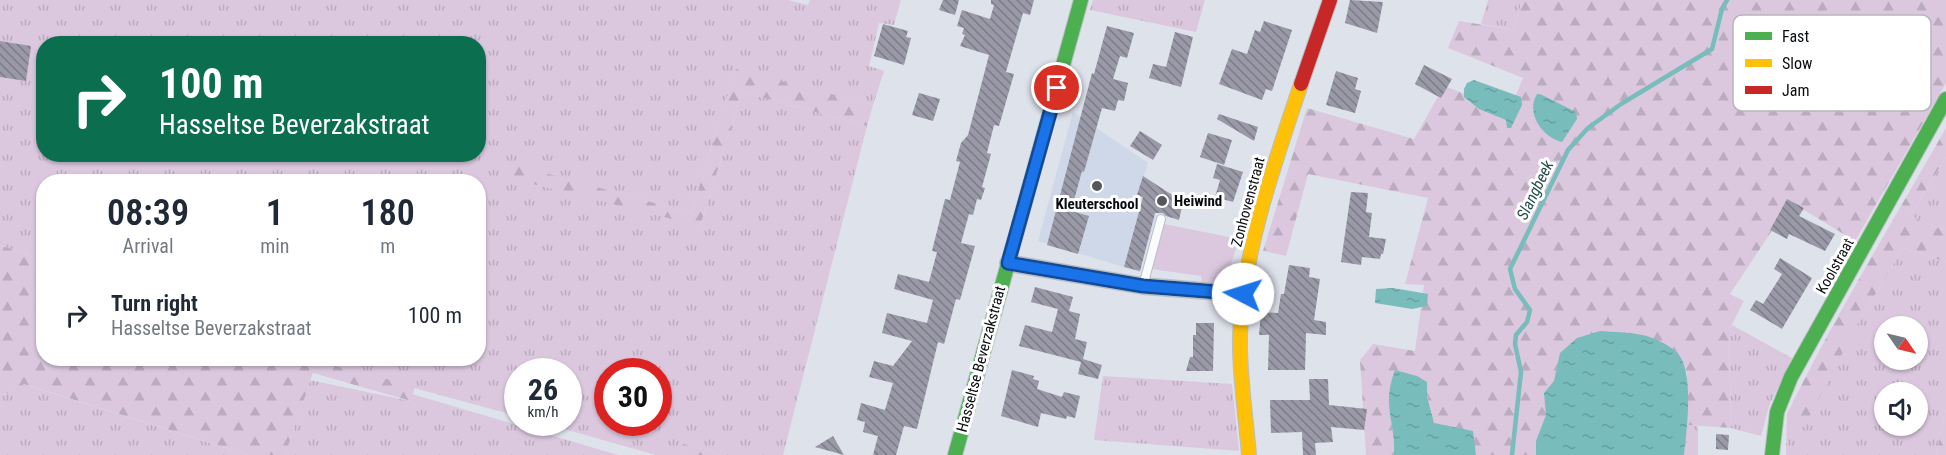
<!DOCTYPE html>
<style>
:root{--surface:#fff;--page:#f2f2f3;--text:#1f2937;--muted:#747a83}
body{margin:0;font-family:"Roboto Condensed",sans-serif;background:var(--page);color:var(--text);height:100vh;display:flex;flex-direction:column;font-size:22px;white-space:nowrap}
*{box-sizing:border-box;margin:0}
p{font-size:20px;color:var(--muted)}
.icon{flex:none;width:33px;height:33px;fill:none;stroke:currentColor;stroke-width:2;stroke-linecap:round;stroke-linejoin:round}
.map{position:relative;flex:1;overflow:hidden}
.side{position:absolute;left:36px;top:174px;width:450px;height:192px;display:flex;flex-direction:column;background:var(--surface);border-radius:24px;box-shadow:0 2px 4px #0004}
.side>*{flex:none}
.guide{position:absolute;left:36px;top:36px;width:450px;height:126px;border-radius:24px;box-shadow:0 2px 4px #0004;background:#0b6e4f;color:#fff;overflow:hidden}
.needle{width:39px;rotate:124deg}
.fabs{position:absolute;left:1874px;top:316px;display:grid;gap:12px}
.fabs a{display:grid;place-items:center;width:54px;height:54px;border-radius:50%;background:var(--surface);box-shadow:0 2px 4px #0004;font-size:30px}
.speed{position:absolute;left:504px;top:358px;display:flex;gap:12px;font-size:30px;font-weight:700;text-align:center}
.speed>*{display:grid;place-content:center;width:78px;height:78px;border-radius:50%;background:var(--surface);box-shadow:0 2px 4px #0004;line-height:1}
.speed small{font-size:15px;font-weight:400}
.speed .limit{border:9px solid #d22;background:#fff;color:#111}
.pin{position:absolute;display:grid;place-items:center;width:51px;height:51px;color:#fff;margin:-26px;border:3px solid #fff;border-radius:50%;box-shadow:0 2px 6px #0007}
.me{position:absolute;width:66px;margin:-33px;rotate:275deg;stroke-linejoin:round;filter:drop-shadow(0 0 4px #0008)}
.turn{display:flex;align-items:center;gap:21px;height:126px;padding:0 24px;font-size:27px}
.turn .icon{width:78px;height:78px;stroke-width:2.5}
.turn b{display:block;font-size:42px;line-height:51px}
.eta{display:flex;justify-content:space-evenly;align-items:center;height:102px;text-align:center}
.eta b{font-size:36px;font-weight:600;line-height:42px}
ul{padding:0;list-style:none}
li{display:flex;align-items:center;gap:18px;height:78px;padding:0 24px}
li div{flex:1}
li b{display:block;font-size:22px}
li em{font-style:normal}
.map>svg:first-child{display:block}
.built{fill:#cfd8e8}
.grass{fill:url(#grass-tufts);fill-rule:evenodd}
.forest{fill:url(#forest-firs)}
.green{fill:#dbc8df}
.water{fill:url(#water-ripples)}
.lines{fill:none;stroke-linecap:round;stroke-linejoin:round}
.stream{stroke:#78bcbb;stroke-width:4.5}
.building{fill:url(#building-back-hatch)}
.lane-casing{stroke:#babec3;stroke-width:10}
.street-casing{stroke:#babec3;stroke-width:18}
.fast-casing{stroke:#babec3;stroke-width:16}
.slow-casing{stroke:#babec3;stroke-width:16}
.jam-casing{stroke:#babec3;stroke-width:16}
.lane{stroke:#fafbfc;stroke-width:8}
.street{stroke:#fafbfc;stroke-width:15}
.fast{stroke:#4caf50;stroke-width:14}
.slow{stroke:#ffc107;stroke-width:14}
.jam{stroke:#c62828;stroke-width:14}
.route-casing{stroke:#114b97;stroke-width:15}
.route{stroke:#1a73e8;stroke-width:10}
.poi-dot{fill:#54575d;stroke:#fff;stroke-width:2}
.labels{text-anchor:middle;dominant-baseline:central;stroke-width:6;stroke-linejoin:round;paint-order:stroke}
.poi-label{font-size:15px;font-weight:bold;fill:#090c11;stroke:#fff;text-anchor:start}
.street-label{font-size:15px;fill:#090c11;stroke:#fff}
.water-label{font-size:16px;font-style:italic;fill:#244f4d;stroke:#fff}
.key{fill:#fff;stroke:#b5b6b8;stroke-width:1.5}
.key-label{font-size:16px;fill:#090c11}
</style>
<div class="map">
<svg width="1946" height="455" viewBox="0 0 1946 455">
<defs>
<pattern id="grass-tufts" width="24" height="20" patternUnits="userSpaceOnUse" patternTransform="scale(1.5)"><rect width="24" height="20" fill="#dbc8df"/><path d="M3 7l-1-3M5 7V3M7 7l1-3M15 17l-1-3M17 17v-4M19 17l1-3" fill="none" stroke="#bbabbe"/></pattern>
<pattern id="forest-firs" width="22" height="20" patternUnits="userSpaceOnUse" patternTransform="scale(1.5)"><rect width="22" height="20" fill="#dbc8df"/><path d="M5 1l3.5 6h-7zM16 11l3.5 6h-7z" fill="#bbabbe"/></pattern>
<pattern id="water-ripples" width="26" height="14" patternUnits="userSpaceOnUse" patternTransform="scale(1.5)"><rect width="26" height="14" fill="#78bcbb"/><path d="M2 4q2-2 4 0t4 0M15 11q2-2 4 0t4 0" fill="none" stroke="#66a0a0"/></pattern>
<pattern id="building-back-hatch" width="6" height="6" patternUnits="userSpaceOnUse" patternTransform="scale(1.5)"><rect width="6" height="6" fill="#9a99a8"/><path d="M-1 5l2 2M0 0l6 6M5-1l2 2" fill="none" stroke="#7c7b87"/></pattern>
</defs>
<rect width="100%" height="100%" fill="#dee2eb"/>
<!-- built -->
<path class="built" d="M1073 112 1148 163 1138 195 1143 197 1139 211 1156 215 1140 272 1038 241Z"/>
<!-- grass -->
<g class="grass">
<path d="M0 0H788L808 5 810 0H901L894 25 879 23 869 66 884 71 873 105 736 70 691 213 516 166 700 226 742 92 867 126 783 455H722L684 444 680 455H656L543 423H568V372H518L517 416 307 359 478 358V182H44L43 261 0 245ZM44 44H478V154H44ZM608 372H658V423H608Z"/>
<path d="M1093 0H1205L1196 32 1090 10Z"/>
<path d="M1488 0H1522L1514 30 1481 24Z"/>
<path d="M1946 157V231L1910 216Z"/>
<path d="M1903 248 1946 262V409L1936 455H1786L1787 414 1858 323ZM1884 327H1917V360H1884ZM1884 393H1917V426H1884Z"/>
<path d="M1732 325 1792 358 1769 406 1761 436 1731 428 1729 330Z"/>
<path d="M1103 376 1232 384 1239 451 1094 440Z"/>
<path d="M310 380 410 401 412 394 618 455H285Z"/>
<path d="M23 384 249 455H0V397Z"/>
<path d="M1687 425 1698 426V455H1684Z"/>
</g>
<!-- forest -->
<g class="forest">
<path d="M1522 0H1946V83L1855 241 1791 202 1730 294 1744 301 1729 330 1731 428 1687 425V371L1544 455H1476V452L1434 423 1427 395V382L1396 370C1381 404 1396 422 1394 455H1366L1360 360 1373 344 1415 351 1424 285 1405 284 1428 198 1308 174 1286 256 1263 251 1307 108 1414 139 1444 86 1509 111 1523 78 1448 48 1459 21 1514 30Z"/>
<path d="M736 69 873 105 867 126 742 92 700 226 513 179 516 165 691 213Z"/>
<path d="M1946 128V157L1910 216 1946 231V262L1903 248 1858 323 1804 427 1793 424 1787 414C1835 316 1892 223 1946 128Z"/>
<path d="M0 245 43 261 44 358 307 359 415 386 411 401 313 373 285 455H249L24 384 0 397Z"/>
<path d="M1946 409V455H1936Z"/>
<path d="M683 444H684L722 455H680Z"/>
</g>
<!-- green -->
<path class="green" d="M1164 224 1239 239 1231 264 1240 269 1230 281 1202 282 1201 276 1152 269Z"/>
<!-- water -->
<g class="water">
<path d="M1474 80 1521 97 1522 105 1511 128H1507L1506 120 1479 109 1464 97V89L1467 83Z"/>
<path d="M1537 94H1540L1576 112 1577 119 1562 142C1543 138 1525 113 1537 94Z"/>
<path d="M1393 288 1428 294 1427 306 1412 309 1375 303 1376 289Z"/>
<path d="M1600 331C1613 332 1628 332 1642 335 1654 337 1675 347 1681 358 1693 379 1687 431 1684 455H1536V441L1546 415 1544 393 1554 381 1560 353 1577 338Z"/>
<path d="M1395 370 1417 376 1427 382V396L1434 423 1473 431 1476 455H1394C1396 422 1381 406 1395 370Z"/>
</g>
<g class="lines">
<!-- stream -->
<path class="stream" d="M1512 455 1521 372 1515 344 1516 335 1527 322 1530 310 1515 289 1510 269 1568 150 1588 128 1621 104 1712 49 1722 9 1727 0"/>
</g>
<!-- building -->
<g class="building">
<path d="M943 0H959L955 15 939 10Z"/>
<path d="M991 0H1034L1030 15 1023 13 1006 72 1014 74 999 126 994 125 987 153 991 154 982 187 985 188 981 200 977 199 973 215 969 214 961 243 975 246 960 300 956 299 944 344 938 342 917 429 904 426 896 455H873L878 436 863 432 865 422 857 420 861 403 885 410 893 383 869 377 874 361 893 366 912 341 882 333 887 313 927 323 933 300 894 289 898 274 929 282 937 252 932 251 945 199 950 200 960 162 956 161 961 143 968 135 989 55 960 46 965 35 962 34 964 28 957 26 962 10 990 19 994 5 991 4Z"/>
<path d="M1350 0 1383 2 1377 33 1345 23Z"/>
<path d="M1264 21 1292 30 1272 91 1266 89 1262 100 1219 84 1232 49 1247 54 1255 30 1260 32Z"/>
<path d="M883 24 908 31 906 37 911 38 904 65 874 56Z"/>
<path d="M1107 26 1134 33 1127 58 1120 56 1113 79 1128 83 1124 101 1118 100 1115 111 1102 108 1084 172 1082 171 1071 211 1089 216 1078 254 1047 245 1092 73 1094 74Z"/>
<path d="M1175 32 1193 37 1181 87 1149 78 1153 64 1166 67Z"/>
<path d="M0 41 31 46 26 81 0 77Z"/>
<path d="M1424 65 1452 79 1441 98 1415 84Z"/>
<path d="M1336 71 1358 78 1355 89 1361 91 1355 113 1326 105Z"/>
<path d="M919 93 940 99 933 121 912 115Z"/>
<path d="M1219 114 1258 127 1254 141 1217 119Z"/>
<path d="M1140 131 1162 145 1153 160 1130 146Z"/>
<path d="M1208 133 1232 140 1224 165 1200 157Z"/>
<path d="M1217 164 1243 172 1233 202 1215 197 1220 180 1213 178Z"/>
<path d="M1143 176 1183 202 1179 220 1166 216 1163 213H1155L1140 271 1124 267 1143 197 1137 195Z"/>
<path d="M1351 192 1368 193 1366 212 1372 213 1369 237 1386 239 1383 254H1381L1380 259 1362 257 1361 265 1341 262Z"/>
<path d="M1787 199 1804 208 1799 216 1835 234 1825 251 1789 234 1787 239 1770 230Z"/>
<path d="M1780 258 1812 278 1782 329 1750 310 1756 300 1763 304 1782 274 1774 269Z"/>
<path d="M1289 265 1310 268 1309 277 1320 279 1314 320 1326 322V335L1306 333 1305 370H1268L1269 335H1259L1261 312 1278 313 1281 294H1284Z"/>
<path d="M1035 287 1073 297 1069 311 1080 314 1075 339 1087 342 1083 359 1102 365 1098 379 1078 374 1081 362 1019 346 1025 325 1052 332 1058 309 1031 302Z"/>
<path d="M1196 323H1214L1213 371H1186L1190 357H1193V335H1196Z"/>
<path d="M1012 370 1034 376 1033 379 1039 381 1037 389 1062 397 1064 392 1080 396 1075 418 1067 416 1066 419 1041 413 1038 427 1001 416Z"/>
<path d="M1309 379H1328L1329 405 1367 409 1364 430 1331 427 1333 442 1315 443 1316 455H1303L1302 432 1271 433 1270 400H1310Z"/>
<path d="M1716 434 1729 435 1728 450 1716 449Z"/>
<path d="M833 436 844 455 815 447Z"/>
</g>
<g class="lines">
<!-- lane casing -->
<g class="lane-casing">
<path id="lane" d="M1143 286 1161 219"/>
</g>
<!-- street casing -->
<g class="street-casing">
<path id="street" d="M1008 263 1143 286 1243 294"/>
</g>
<!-- fast casing -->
<g class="fast-casing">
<g id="fast">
<path d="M955 455 1081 0"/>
<path d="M1772 455 1777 412 1791 377 1946 99"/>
</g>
</g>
<!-- slow casing -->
<g class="slow-casing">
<path id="slow" d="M1249 455C1246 417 1239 374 1240 336 1242 254 1275 162 1301 84"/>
</g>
<!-- jam casing -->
<g class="jam-casing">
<path id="jam" d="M1301 84 1330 0"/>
</g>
<!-- lane -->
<use href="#lane" class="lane"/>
<!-- street -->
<use href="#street" class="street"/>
<!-- fast -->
<use href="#fast" class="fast"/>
<!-- slow -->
<use href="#slow" class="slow"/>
<!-- jam -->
<use href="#jam" class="jam"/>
</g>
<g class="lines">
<!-- route casing -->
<g class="route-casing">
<path id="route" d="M1057 88 1008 263 1143 286 1243 294"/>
</g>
<!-- route -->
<use href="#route" class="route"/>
</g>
<!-- markers -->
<g class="poi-dot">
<circle cx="1097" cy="186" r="6"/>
<circle cx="1162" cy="201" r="6"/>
</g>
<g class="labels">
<!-- poi labels -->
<g class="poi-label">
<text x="1174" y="201">Heiwind</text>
<text x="1097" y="204" text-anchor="middle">Kleuterschool</text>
</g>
<!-- street labels -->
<g class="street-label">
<text transform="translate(1248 202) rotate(-75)">Zonhovenstraat</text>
<text transform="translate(1835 266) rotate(-61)">Koolstraat</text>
<text transform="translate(981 359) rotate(-75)">Hasseltse Beverzakstraat</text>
</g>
<!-- water labels -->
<g class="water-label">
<text transform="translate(1535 190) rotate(-64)">Slangbeek</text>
</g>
</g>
<!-- legend -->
<rect x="1733" y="15" width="198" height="96" rx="9" class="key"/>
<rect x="1745" y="32" width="27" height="8" fill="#4caf50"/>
<rect x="1745" y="59" width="27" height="8" fill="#ffc107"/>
<rect x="1745" y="86" width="27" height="8" fill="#c62828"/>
<g class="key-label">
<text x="1782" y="42">Fast</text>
<text x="1782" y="69">Slow</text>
<text x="1782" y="96">Jam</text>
</g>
</svg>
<div class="fabs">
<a><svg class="needle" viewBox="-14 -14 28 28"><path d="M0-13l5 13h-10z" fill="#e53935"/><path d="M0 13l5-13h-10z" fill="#747a83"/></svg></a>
<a><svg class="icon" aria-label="sound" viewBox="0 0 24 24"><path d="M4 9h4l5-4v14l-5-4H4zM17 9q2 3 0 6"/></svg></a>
</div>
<div class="speed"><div>26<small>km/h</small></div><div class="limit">30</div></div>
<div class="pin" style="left:1057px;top:88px;background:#d93025"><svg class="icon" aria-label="arrive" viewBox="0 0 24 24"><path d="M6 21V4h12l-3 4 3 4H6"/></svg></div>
<svg class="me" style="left:1243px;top:294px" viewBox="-20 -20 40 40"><circle r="19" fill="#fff"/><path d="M0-13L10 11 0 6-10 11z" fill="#1a73e8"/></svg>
<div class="guide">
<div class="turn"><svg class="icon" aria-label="right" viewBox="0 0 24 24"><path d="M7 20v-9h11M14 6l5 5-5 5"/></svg><div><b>100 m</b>Hasseltse Beverzakstraat</div></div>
</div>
<section class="side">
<div class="eta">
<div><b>08:39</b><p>Arrival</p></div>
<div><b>1</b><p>min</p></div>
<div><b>180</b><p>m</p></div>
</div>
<ul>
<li><svg class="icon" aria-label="right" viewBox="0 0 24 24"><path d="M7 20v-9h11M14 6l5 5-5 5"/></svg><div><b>Turn right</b><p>Hasseltse Beverzakstraat</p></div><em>100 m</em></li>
</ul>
</section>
</div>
